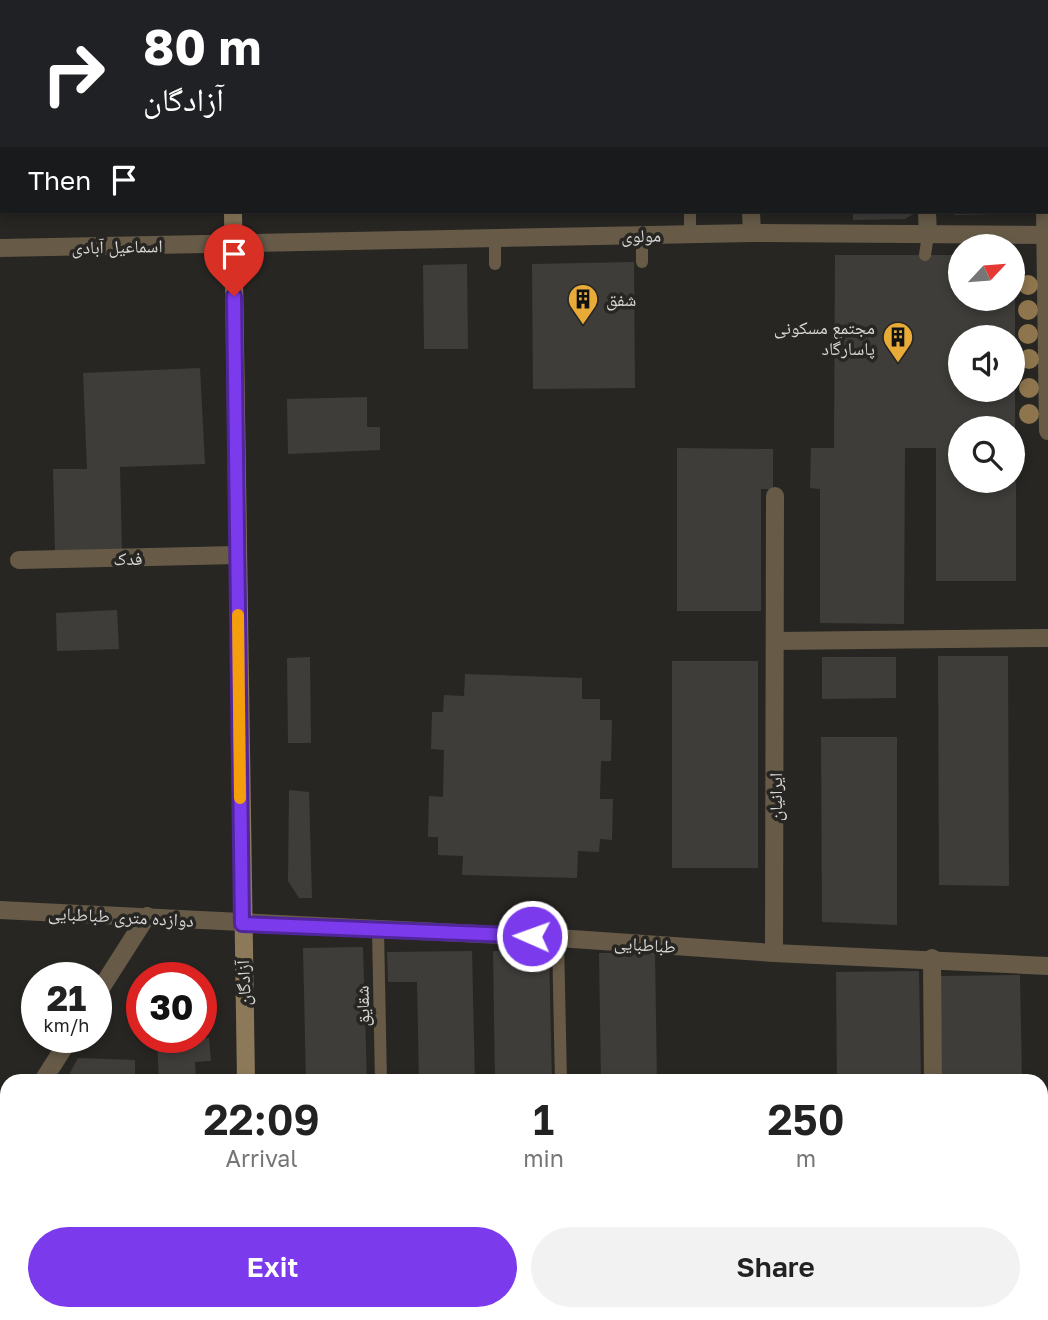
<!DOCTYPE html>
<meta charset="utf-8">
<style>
:root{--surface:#fff;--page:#f2f2f2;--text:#222;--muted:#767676;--accent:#7c3aed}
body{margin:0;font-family:"Golos Text","Noto Naskh Arabic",sans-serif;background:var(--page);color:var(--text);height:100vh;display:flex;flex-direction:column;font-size:26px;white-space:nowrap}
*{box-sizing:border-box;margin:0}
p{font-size:23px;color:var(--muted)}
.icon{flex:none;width:38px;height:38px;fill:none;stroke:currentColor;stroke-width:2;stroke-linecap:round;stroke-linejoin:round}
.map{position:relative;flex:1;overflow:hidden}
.sheet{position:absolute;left:0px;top:1074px;width:1048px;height:247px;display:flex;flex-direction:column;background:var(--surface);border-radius:21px 21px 0 0;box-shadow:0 4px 10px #0003}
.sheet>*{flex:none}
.banner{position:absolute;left:0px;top:0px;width:1048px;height:214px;box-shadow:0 4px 10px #0003;background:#202124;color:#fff;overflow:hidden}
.needle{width:46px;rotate:64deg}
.fabs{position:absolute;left:948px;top:234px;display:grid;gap:14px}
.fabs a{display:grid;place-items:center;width:77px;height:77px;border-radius:50%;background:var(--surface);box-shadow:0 4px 10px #0003;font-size:35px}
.speed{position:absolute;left:21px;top:962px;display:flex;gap:14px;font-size:35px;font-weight:700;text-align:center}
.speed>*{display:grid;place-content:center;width:91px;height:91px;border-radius:50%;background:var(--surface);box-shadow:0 4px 10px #0003;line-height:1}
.speed small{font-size:18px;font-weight:400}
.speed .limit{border:10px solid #d22;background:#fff;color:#111}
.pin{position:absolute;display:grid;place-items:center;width:60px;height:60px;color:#fff;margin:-72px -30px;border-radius:50% 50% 50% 0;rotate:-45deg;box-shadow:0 0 7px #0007}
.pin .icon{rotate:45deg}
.me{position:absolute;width:77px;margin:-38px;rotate:272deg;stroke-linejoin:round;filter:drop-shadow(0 0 5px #0008)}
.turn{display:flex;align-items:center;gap:24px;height:147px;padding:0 28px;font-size:32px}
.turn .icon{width:91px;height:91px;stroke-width:2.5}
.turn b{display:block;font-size:49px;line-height:60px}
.then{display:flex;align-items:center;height:66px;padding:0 28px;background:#0003;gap:14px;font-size:26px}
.eta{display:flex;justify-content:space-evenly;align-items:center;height:119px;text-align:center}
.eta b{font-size:42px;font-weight:600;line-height:49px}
.button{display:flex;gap:14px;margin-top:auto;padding:14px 28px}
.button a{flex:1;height:80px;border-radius:42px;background:var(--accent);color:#fff;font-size:28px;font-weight:600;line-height:80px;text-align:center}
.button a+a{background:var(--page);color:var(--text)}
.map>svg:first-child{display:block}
.building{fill:#3f3d3a}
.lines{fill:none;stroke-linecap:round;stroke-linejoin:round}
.lane{stroke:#675b48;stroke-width:12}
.street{stroke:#675b48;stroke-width:18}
.secondary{stroke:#8c795a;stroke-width:18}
.tree{fill:#8e754d}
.route-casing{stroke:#51269a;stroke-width:18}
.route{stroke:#7c3aed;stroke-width:12}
.slow{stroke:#f59e0b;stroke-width:12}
.labels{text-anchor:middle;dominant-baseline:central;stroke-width:7;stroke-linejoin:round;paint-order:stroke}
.street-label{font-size:18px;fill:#d8d7d5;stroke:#272623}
.poi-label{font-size:18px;fill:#d8d7d5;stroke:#272623;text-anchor:start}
</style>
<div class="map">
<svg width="1048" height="1320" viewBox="0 0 1048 1320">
<rect width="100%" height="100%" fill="#272623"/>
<!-- building -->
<g class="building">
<path d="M853 212H917L905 219 853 220Z"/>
<path d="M946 212H993L994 214 956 215Z"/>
<path d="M835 255H961V299H1015V338H961V390H1015V429H961V481H1016V581H936V448H905L904 624 820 623V489L810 488 811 448H834Z"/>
<path d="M634 262 635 388 533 389 532 264Z"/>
<path d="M467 264 468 349H424L423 265Z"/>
<path d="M200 368 205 464 120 467 122 550 55 551 53 469H87L83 373Z"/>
<path d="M367 397V427H380V450L288 454 287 399Z"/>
<path d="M677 448 773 449V489H761V611H677Z"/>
<path d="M117 610 119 649 57 651 56 613Z"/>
<path d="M938 656H1008L1009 886 939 885Z"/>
<path d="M310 657 311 743H288L287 658Z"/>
<path d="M822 657H896V698L822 699Z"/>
<rect x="672" y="661" width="86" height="207"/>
<path d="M465 674 582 678V699H600V720H612L611 761H601L600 799H613L612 840 600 839 599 852 578 851 577 878 462 875 463 856 438 855V837H428L429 796 443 797 444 750 431 749 432 712H443L444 695 464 696Z"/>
<path d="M821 737H897V925L822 922Z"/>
<path d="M289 790 309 792 312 898H299L288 881Z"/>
<path d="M363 947 367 1082H306L303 948Z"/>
<path d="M549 950 552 1082H495L493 951Z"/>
<path d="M472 951 475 1082H419L417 982H388L387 952Z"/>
<path d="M599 953H655L657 1082H601Z"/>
<path d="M919 971 921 1082H837L836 972Z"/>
<path d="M1020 975 1022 1082H942L940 976Z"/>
<path d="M201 991H207L208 1015 201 1016Z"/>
<path d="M157 1038H209L211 1061 195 1062 196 1082H159Z"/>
<path d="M78 1058 135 1060V1082H65Z"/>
<path d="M433 1314H491L492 1320H433Z"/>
<rect x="604" y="1314" width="56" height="6"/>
</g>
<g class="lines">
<!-- lane -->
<g class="lane">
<path d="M690 235V214"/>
<path d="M642 236V262"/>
<path d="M495 238V264"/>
<path d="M925 255 928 235"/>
<path d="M378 930 381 1082"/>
<path d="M558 938 561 1082"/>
</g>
<!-- street -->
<g class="street">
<path d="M748 0V2"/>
<path d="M1043 0V2"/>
<path d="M751 212 752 233"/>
<path d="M927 212 928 235"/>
<path d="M1045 212 1048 431"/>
<path d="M0 248 752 233 1048 235"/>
<path d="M19 560 237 555"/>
<path d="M775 641 1048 638"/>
<path d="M0 910 558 938 774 953 1048 966"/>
<path d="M774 953 775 496"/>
<path d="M932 958 933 1082"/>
<path d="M96 996 147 916"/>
<path d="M42 1082 70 1038"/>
<path d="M0 1148 7 1137"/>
<path d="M384 1314V1320"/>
</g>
<!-- secondary -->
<g class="secondary">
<path d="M230 0V2"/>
<path d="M233 212 246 1082"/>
<path d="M252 1320V1314"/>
</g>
</g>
<!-- trees -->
<g class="tree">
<circle cx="1028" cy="285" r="10"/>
<circle cx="1028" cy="310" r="10"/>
<circle cx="1028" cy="334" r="10"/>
<circle cx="1029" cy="359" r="10"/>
<circle cx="1029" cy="388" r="10"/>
<circle cx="1029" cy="414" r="10"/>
</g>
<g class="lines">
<!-- route casing -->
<g class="route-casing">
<path id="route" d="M234 296 242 924 532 936"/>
</g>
<!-- route -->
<use href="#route" class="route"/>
<!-- slow -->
<path class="slow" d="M238 615 240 798"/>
</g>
<!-- icons -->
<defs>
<g id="building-pin" transform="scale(1.575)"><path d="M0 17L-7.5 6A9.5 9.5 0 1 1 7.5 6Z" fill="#e9ab38" stroke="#272623"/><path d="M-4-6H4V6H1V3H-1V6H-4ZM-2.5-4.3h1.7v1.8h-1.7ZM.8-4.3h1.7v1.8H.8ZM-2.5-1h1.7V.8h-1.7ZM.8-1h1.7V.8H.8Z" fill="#111"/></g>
</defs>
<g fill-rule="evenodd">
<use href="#building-pin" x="583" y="299"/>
<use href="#building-pin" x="898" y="337"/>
</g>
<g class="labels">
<!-- street labels -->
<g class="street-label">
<text transform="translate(641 235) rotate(-1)">مولوی</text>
<text transform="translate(117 246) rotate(-1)">اسماعیل آبادی</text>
<text transform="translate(128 558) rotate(-1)">فدک</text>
<text transform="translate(775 797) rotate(-90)">ایرانیان</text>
<text transform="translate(121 916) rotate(3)">دوازده متری طباطبایی</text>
<text transform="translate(645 944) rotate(4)">طباطبایی</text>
<text transform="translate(243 983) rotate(-92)">آزادگان</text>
<text transform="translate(362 1006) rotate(-91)">شقایق</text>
</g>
<!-- poi labels -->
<g class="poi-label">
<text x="606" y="299">شفق</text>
<text x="875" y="327" text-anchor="end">مجتمع مسکونی<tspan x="875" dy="21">پاسارگاد</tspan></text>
</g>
</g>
</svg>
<div class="fabs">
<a><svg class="needle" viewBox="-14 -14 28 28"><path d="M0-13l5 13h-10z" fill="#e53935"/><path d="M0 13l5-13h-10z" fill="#767676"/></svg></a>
<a><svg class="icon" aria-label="sound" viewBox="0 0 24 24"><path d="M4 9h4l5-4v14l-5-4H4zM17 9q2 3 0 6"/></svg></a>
<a><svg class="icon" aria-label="search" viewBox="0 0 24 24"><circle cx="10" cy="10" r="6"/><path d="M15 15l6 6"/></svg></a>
</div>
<div class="speed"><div>21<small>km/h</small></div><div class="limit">30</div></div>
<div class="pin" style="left:234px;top:296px;background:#d93025"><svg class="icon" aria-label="arrive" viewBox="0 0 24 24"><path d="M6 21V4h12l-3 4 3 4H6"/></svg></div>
<svg class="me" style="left:532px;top:936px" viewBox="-20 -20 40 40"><circle r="17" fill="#7c3aed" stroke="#fff" stroke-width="3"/><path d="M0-11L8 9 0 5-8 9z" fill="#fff"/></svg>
<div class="banner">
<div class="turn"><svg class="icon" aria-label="right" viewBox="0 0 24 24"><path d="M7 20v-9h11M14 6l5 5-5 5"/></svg><div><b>80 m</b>آزادگان</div></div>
<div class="then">Then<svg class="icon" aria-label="arrive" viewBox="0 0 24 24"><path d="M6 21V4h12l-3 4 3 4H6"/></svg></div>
</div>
<section class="sheet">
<div class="eta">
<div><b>22:09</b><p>Arrival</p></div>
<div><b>1</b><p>min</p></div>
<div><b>250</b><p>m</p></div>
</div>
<div class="button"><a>Exit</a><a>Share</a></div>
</section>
</div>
